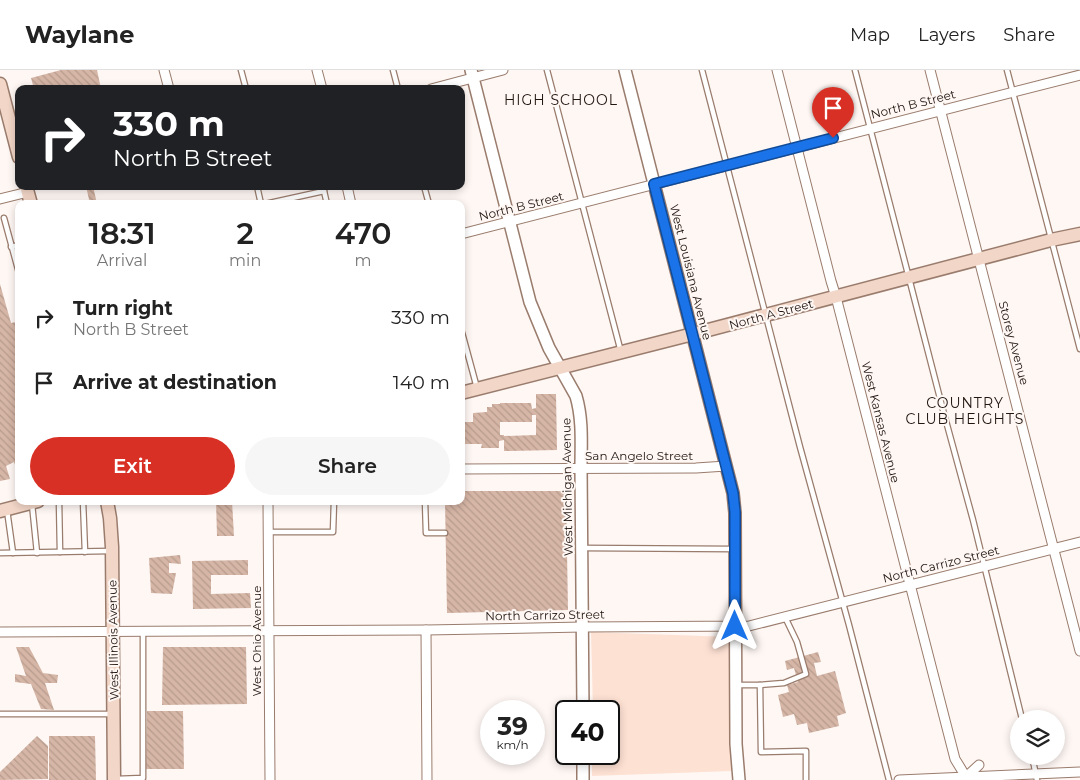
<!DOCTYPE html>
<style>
:root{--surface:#fff;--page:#f6f6f6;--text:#222;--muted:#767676;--line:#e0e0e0;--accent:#d93025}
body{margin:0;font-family:Montserrat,sans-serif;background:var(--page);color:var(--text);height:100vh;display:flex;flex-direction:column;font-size:19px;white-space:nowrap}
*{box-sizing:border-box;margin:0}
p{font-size:16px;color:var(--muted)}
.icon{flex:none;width:28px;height:28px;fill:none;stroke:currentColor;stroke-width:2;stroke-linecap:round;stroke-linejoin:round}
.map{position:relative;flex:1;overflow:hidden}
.sheet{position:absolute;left:15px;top:130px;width:450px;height:305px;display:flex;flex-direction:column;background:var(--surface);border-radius:10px;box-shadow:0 2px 8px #0003}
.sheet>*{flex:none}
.top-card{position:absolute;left:15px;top:15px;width:450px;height:105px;border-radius:10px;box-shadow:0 2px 8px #0003;background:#202124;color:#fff;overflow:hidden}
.buttons{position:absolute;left:1010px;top:640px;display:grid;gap:10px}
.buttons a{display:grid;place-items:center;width:55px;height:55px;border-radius:50%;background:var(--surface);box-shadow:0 2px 8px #0003;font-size:25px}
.speed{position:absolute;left:480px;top:630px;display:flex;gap:10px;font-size:25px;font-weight:700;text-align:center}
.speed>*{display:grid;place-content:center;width:65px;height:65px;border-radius:50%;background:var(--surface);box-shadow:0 2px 8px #0003;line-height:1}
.speed small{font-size:12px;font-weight:400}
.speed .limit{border:2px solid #111;border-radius:8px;background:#fff;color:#111}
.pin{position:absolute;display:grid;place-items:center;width:42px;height:42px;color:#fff;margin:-51px -21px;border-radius:50% 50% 50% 0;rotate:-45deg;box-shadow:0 0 5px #0007}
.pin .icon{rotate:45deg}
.me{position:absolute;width:55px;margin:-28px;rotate:0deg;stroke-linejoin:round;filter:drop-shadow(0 0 4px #0008)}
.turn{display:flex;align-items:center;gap:18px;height:105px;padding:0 15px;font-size:22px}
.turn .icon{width:65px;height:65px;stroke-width:2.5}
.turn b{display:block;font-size:35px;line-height:42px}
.eta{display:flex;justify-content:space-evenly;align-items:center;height:85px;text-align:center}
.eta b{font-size:30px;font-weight:600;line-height:35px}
.button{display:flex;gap:10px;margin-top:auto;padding:10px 15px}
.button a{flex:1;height:58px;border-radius:30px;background:var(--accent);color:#fff;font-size:20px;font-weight:600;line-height:58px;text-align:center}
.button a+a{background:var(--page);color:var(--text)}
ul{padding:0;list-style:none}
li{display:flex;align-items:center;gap:15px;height:65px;padding:0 15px}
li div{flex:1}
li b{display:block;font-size:19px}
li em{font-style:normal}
header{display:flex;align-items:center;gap:30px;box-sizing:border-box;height:70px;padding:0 25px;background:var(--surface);border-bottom:1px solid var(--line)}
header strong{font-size:24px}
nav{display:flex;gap:28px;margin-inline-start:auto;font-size:18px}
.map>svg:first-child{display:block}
.green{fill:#fde1d3}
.building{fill:url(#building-back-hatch);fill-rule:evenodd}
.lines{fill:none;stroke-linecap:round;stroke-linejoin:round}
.service-casing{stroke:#9a7c6d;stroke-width:7}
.minor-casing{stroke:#9a7c6d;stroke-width:11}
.tertiary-casing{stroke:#9a7c6d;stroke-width:14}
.secondary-casing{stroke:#9a7c6d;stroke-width:15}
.service{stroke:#fff;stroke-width:4.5}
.minor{stroke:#fff;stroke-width:9}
.tertiary{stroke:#fff;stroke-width:11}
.secondary{stroke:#f2d6c7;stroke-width:12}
.route-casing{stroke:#114b97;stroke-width:12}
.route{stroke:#1a73e8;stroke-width:9}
.labels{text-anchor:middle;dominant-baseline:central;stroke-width:4;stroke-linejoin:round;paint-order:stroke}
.street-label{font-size:12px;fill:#21150f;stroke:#fef7f4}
.neighbourhood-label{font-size:14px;letter-spacing:1px;fill:#21150f;stroke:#fef7f4}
</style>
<header>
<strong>Waylane</strong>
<nav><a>Map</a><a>Layers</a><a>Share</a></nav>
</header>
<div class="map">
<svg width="1080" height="710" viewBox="0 0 1080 710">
<defs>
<pattern id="building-back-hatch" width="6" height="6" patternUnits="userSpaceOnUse" patternTransform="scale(1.25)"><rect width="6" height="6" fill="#d6b6a6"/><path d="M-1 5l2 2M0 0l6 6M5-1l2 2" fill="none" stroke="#b79c8e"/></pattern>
</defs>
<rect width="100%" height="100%" fill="#fef7f4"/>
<!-- green -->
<path class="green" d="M591 562 731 567 732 701 592 706V684H609V641H593Z"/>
<!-- building -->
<g class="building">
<path d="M61 0H97L101 19H34L31 8Z"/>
<path d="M86 116H93L97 134H90Z"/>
<path d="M0 214 11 253 16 252 19 262 17 264 19 270V406L14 392 6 396 10 409 0 411Z"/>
<path d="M536 324H556L557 380 504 381V370L499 371V378H481L482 374H461V352H473V343L487 342V337H492V334H500V333H531L532 339 536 338ZM532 345H536V365L504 366V365H500V352H532Z"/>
<path d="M461 421H566L568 540 447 543 445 431H461Z"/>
<path d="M216 431H232L234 466H217Z"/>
<path d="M180 485 181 494 169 493V503H176L172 524 151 523 149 488Z"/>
<path d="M248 490V505H211V524L250 523 251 538 193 539 192 491Z"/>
<path d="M16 577H29L43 603 58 605 57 613H45L54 640 41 639 31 614 15 612V604L26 606Z"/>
<path d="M163 577H246L247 634 162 635Z"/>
<path d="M818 582 821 592 814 593 817 606 835 601 846 643 837 646 839 656 809 663 807 653 797 655 794 644 783 647 778 625 789 622 787 615 798 612 794 598 787 600 785 591Z"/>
<path d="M147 641H183L184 699H146Z"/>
<path d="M37 666 48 676V709L0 710V702Z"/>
<path d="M49 666H95L96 710H49Z"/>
</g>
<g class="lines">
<!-- service casing -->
<g class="service-casing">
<g id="service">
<path d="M241 0 246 19"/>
<path d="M393 0 398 19"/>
<path d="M547 0 621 282"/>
<path d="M702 0 800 377 849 555 889 710"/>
<path d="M855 0 909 208 943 340 973 450 1022 649"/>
<path d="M1007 0 1080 279"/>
<path d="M257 116 261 134"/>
<path d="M424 116 429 134"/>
<path d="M324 121 327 134"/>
<path d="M265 134 324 121 323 116"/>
<path d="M4 148 19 203"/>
<path d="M11 177 19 175"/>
<path d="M461 259 477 318"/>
<path d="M59 431 60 482"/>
<path d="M83 431 85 482"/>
<path d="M425 431 426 463H445"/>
<path d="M32 434 37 483"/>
<path d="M7 440 13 483"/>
<path d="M268 462H333L334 431"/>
<path d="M582 478 734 479"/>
<path d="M0 483 110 481"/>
<path d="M737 615H760L761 682 806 681V710"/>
<path d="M760 615 784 613 806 604 797 572 785 547"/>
<path d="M0 644H112"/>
<path d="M1032 686 1037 710"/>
<path d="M116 709 143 708V561"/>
</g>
</g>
<!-- minor casing -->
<g class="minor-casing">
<g id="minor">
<path d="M164 0 169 19"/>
<path d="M317 0 322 19"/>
<path d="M777 0 831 211 836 227 955 689 966 707"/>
<path d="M930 0 1080 581"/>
<path d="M431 19 503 0"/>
<path d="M347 116 351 134"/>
<path d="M0 129 28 122"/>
<path d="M461 164 1080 5"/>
<path d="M461 399 696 398 726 396"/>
<path d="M268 431 270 710"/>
<path d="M426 560 427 710"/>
<path d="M0 562 426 560 583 557 749 556 1080 472"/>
<path d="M967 709 966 707 979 695"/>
<path d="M899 710 1080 702"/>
</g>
</g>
<!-- tertiary casing -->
<g class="tertiary-casing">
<g id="tertiary">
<path d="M471 0 530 232 549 278 576 326C583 350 581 374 581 398L583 641"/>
<path d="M625 0 733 423 735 443 736 674 739 710"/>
<path d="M583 684V710"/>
</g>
</g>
<!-- secondary casing -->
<g class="secondary-casing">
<g id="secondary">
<path d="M0 14 19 87"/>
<path d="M26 116 31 134"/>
<path d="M461 323 693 264 1051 170 1080 164"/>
<path d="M107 431 110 448 112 477 114 710"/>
<path d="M0 441 38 431"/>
</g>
</g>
<!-- service -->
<use href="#service" class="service"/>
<!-- minor -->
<use href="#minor" class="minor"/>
<!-- tertiary -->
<use href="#tertiary" class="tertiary"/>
<!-- secondary -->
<use href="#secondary" class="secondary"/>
</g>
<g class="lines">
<!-- route casing -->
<g class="route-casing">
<path id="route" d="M735 556V442L733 423 654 114 833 68"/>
</g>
<!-- route -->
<use href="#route" class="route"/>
</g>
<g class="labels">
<!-- street labels -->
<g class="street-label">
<text transform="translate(913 34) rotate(-14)">North B Street</text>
<text transform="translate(521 136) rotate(-14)">North B Street</text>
<text transform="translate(691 202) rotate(76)">West Louisiana Avenue</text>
<text transform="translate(771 244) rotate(-15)">North A Street</text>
<text transform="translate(1014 273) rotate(75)">Storey Avenue</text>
<text transform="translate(881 352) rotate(76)">West Kansas Avenue</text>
<text x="639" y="385">San Angelo Street</text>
<text transform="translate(567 417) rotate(-91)">West Michigan Avenue</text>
<text transform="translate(941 494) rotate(-14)">North Carrizo Street</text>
<text transform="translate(545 545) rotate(-1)">North Carrizo Street</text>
<text transform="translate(113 570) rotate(-91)">West Illinois Avenue</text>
<text transform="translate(256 571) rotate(-90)">West Ohio Avenue</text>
</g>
<!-- neighbourhood labels -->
<g class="neighbourhood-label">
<text x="561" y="30">HIGH SCHOOL</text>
<text x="965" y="333">COUNTRY<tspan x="965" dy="16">CLUB HEIGHTS</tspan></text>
</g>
</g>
</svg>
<div class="buttons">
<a><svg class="icon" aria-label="layers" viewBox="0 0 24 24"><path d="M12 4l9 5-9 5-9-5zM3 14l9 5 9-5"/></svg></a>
</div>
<div class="speed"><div>39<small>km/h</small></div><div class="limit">40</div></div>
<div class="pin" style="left:833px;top:68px;background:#d93025"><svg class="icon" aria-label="arrive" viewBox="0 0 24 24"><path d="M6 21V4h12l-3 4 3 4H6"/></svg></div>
<svg class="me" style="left:735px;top:556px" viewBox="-20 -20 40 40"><path d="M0-17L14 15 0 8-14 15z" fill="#1a73e8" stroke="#fff" stroke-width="4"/></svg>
<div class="top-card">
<div class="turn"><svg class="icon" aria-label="right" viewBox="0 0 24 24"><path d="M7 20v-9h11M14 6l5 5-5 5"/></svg><div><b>330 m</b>North B Street</div></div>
</div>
<section class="sheet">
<div class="eta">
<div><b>18:31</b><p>Arrival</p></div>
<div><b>2</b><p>min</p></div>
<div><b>470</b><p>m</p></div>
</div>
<ul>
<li><svg class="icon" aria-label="right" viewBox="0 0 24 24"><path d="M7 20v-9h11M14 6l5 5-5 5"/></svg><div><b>Turn right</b><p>North B Street</p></div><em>330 m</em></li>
<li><svg class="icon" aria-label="arrive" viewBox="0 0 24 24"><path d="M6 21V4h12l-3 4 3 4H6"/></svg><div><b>Arrive at destination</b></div><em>140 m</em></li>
</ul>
<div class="button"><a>Exit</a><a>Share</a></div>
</section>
</div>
